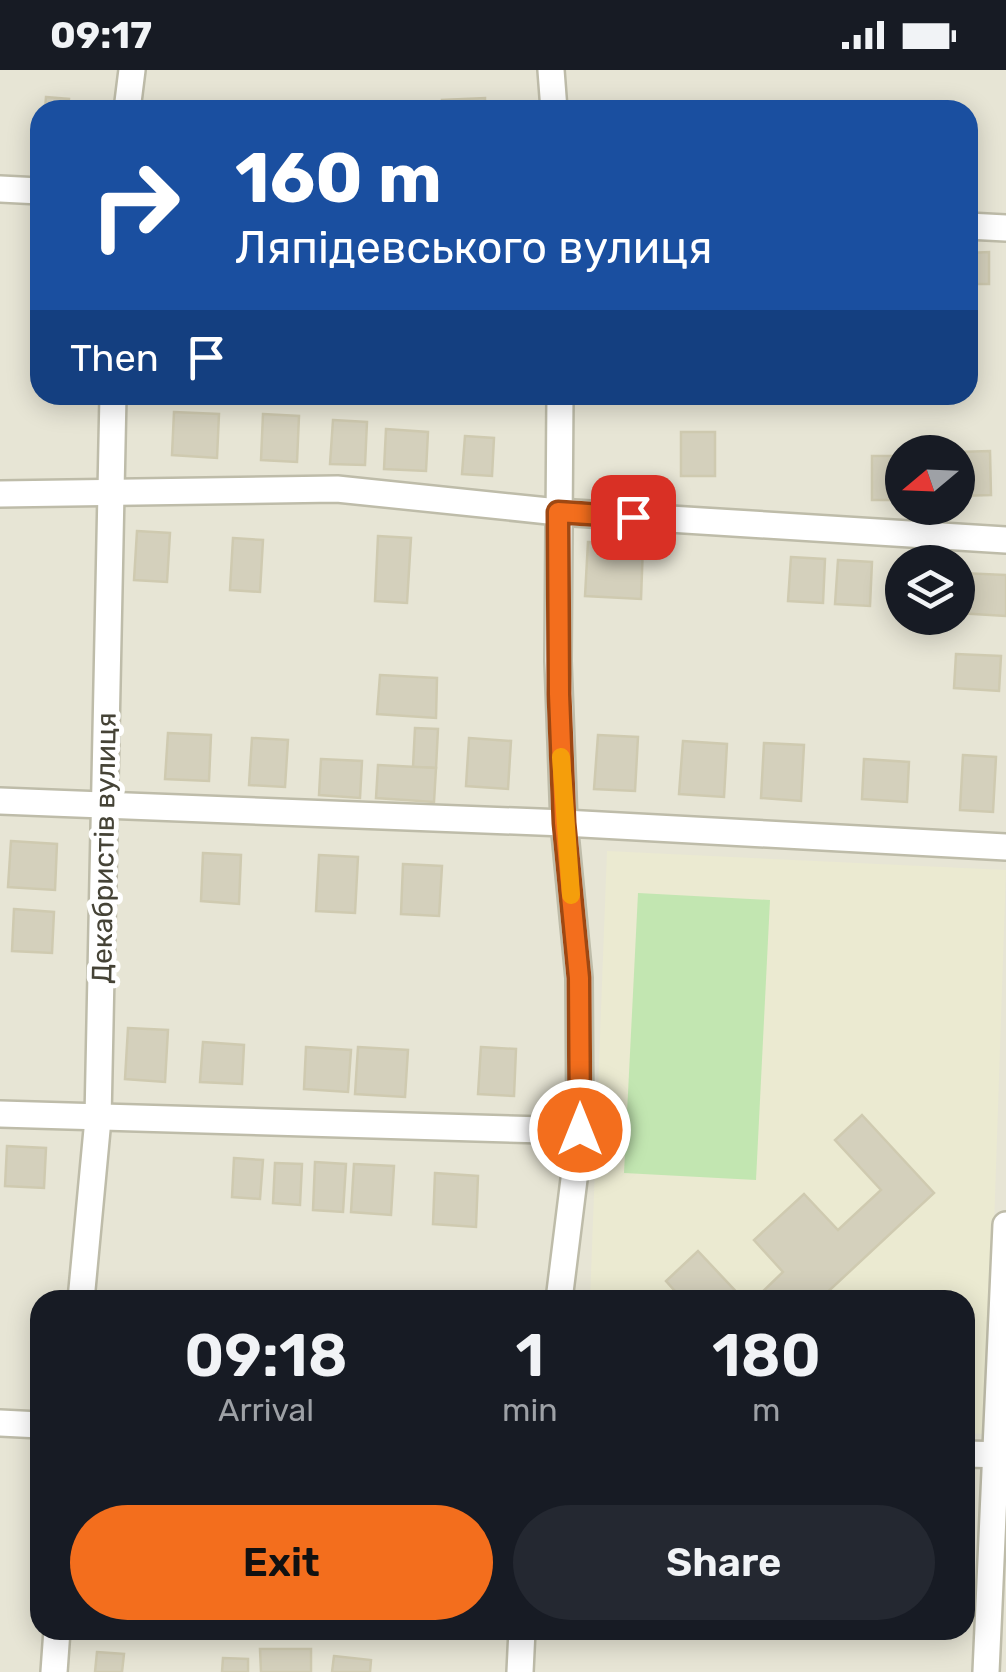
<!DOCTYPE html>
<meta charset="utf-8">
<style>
:root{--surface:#171b24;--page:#242831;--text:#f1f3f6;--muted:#9ea1a6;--accent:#f36e1d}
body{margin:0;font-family:Rubik,sans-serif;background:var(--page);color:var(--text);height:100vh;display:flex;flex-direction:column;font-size:38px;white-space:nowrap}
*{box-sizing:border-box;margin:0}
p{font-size:32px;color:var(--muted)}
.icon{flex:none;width:55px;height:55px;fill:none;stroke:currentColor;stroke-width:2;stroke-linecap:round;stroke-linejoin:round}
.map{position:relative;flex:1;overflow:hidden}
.sheet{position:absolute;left:30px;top:1220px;width:945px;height:350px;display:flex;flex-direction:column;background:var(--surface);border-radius:30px;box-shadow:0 5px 25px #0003}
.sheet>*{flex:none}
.hud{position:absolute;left:30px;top:30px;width:948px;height:305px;border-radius:30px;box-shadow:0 5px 25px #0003;background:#1a4fa0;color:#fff;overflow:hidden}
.needle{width:65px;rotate:251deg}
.fabs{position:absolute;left:885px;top:365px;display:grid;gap:20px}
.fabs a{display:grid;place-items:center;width:90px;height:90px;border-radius:50%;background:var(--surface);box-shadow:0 5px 25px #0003;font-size:50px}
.pin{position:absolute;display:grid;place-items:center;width:85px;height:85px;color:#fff;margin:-42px;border-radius:20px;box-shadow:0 5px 15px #0006}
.me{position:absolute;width:110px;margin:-55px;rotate:0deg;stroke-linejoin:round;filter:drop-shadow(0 0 8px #0008)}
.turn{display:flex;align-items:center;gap:35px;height:210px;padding:0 40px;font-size:45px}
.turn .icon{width:130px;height:130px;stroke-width:2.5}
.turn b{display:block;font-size:70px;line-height:85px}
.then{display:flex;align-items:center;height:95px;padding:0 40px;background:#0003;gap:20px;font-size:38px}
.eta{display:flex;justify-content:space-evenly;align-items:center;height:170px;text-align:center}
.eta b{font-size:60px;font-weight:600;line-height:70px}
.cta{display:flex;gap:20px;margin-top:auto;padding:20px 40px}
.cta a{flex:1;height:115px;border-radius:60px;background:var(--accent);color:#111;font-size:40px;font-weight:600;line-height:115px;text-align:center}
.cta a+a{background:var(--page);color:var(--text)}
.status{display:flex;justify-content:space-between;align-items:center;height:70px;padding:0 50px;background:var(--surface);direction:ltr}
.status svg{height:28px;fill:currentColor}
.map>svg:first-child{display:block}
.residential{fill:#e7e5d5;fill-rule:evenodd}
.education{fill:#ebead1}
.green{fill:#c2e6b1}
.building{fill:#d4d0bc;stroke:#cfcab0;stroke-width:2.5}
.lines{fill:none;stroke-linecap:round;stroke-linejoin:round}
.minor-casing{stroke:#bebca9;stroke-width:30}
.minor{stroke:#fff;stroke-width:25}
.route-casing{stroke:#9e4813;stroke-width:25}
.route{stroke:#f36e1d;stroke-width:18}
.slow{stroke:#f59e0b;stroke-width:18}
.labels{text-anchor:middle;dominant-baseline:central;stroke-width:10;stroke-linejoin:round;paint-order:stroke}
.street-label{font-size:28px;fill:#454336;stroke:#fff}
</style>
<div class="status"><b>09:17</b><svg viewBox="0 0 49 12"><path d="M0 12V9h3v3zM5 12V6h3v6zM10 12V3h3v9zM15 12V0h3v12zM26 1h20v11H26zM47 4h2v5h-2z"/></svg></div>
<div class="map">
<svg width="1006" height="1602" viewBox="0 0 1006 1602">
<rect width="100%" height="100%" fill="#f3f2e7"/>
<!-- residential -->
<path class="residential" d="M0 0H1006V1602H0ZM40 40H968V325H40ZM902 382H958V438H902ZM902 492H958V548H902ZM40 1230H965V1560H40Z"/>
<!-- education -->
<path class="education" d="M607 781 1006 800 987 1364 965 1363V1230H590Z"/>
<!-- green -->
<path class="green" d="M638 823 770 830 756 1110 624 1103Z"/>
<!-- building -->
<g class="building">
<path d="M46 27 69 29 68 40H45Z"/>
<path d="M485 28V40H442V30Z"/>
<path d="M989 182V214H969L968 183Z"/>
<path d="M174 342 219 344 217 388 172 385Z"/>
<path d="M263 344 299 346 297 392 261 390Z"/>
<path d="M333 350 367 352 365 395 330 394Z"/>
<path d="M386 359 428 362 426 401 384 399Z"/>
<rect x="681" y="362" width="34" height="44"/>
<path d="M465 366 494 368 492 406 462 404Z"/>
<path d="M990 381 991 425 958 426 956 382Z"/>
<rect x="872" y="386" width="30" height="44"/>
<path d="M137 461 170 463 167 512 134 510Z"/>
<path d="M378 466 411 468 407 533 375 531Z"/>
<path d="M233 468 263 470 260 522 230 520Z"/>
<path d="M588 472 643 474 641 529 585 526Z"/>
<path d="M791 487 825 489 823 533 788 531Z"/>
<path d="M838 490 872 492 870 536 835 534Z"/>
<path d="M960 503 1006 505V546L958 543Z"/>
<path d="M956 584 1001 586 999 621 954 618Z"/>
<path d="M380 605 437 608 436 648 377 644Z"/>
<path d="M415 658 438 659 436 698 413 697Z"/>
<path d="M168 663 211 665 209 711 165 709Z"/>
<path d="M598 665 638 667 635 721 594 719Z"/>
<path d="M252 668 288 670 285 717 249 715Z"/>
<path d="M469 668 511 671 508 719 466 716Z"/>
<path d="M683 671 727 674 724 727 679 724Z"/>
<path d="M764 673 804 675 801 731 761 728Z"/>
<path d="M963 685 996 687 993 742 960 740Z"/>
<path d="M321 689 362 691 360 728 319 725Z"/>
<path d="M864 689 909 692 907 732 862 729Z"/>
<path d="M378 695 436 698 434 732 376 728Z"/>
<path d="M11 771 57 774 55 820 8 817Z"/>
<path d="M203 783 241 785 239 834 201 831Z"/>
<path d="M319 785 358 787 355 843 316 841Z"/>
<path d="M403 794 442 796 439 846 401 844Z"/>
<path d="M14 839 54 842 52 883 12 881Z"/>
<path d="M128 958 168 960 165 1012 125 1009Z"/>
<path d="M203 972 244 975 242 1014 200 1012Z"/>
<path d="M306 977 351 980 348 1022 304 1019Z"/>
<path d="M358 977 408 980 405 1027 355 1024Z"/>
<path d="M481 977 516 979 514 1026 478 1024Z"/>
<path d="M862 1045 934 1123 819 1230H754L783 1202 754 1170 804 1124 838 1160 881 1120 835 1070Z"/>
<path d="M7 1076 46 1078 44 1118 5 1116Z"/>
<path d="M234 1088 263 1090 260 1129 232 1127Z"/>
<path d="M315 1092 346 1094 343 1142 313 1140Z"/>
<path d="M275 1093 302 1094 300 1135 273 1133Z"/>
<path d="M354 1094 394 1096 391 1145 351 1142Z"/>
<path d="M435 1103 478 1106 476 1157 433 1154Z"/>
<path d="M698 1181 744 1230H683L666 1211Z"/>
<path d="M260 1579H311V1602H261Z"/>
<path d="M97 1582 124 1584 122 1602H95Z"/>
<path d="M334 1586 371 1590 370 1602H332Z"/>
<path d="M223 1588 248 1589V1602H222Z"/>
</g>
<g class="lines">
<!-- minor casing -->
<g class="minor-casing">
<g id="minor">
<path d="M551 0 554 40"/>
<path d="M127 40 132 0"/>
<path d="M0 119 40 121"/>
<path d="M968 156 1006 158"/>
<path d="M0 424 337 419 558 442 1006 470"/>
<path d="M0 731 564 753 1006 777"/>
<path d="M0 1044 580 1061"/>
<path d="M81 1230 98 1049 113 325"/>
<path d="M559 1230 580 1061 579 908 564 753 558 591 560 325"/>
<path d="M0 1353 40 1355"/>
<path d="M965 1384 1006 1385"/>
<path d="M54 1602 57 1560"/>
<path d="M520 1602 522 1560"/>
<path d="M986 1602 1006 1155"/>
</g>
</g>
<!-- minor -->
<use href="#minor" class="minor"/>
</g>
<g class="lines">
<!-- route casing -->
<g class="route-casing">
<path id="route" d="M580 1060 579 908 564 753 559 624 558 442 633 447"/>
</g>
<!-- route -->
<use href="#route" class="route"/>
<!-- slow -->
<path class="slow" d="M561 687 571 825"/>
</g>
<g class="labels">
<!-- street labels -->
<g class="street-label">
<text transform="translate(104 778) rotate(-89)">Декабристів вулиця</text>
</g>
</g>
</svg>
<div class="fabs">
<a><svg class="needle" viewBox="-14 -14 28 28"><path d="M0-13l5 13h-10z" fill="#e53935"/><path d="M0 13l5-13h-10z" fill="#9ea1a6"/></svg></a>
<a><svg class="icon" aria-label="layers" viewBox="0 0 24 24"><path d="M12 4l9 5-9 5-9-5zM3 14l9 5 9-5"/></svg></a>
</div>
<div class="pin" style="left:633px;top:447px;background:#d93025"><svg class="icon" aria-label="arrive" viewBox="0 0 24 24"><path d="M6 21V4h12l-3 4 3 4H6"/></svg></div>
<svg class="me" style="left:580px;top:1060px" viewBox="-20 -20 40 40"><circle r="17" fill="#f36e1d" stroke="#fff" stroke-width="3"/><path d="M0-11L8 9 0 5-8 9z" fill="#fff"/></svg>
<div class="hud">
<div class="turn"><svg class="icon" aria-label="right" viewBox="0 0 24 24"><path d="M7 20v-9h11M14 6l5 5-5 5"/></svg><div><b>160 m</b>Ляпідевського вулиця</div></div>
<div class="then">Then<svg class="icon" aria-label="arrive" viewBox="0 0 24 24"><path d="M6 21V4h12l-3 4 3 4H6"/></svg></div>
</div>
<section class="sheet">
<div class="eta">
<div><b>09:18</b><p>Arrival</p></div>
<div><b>1</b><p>min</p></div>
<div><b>180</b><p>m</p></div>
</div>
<div class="cta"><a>Exit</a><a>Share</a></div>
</section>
</div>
